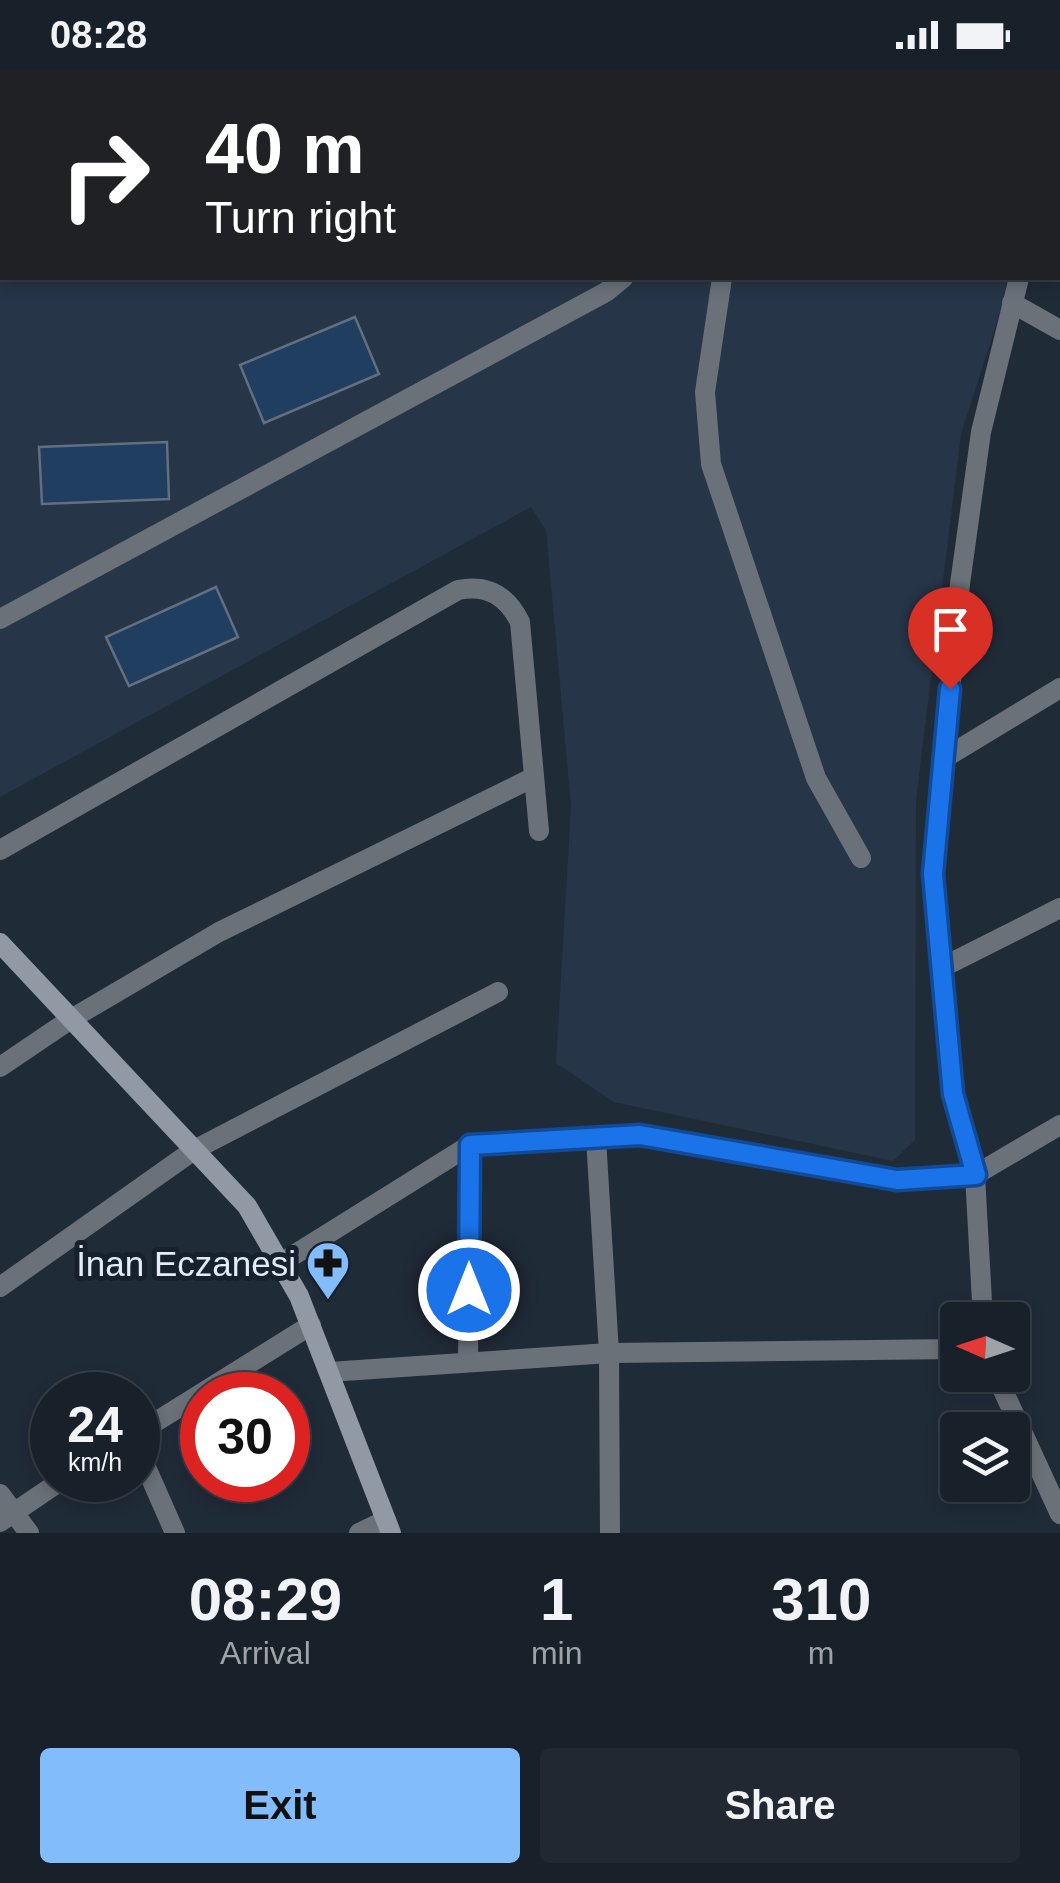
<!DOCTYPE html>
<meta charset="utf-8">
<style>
:root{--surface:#18202a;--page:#212832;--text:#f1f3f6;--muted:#9fa3a8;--line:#363e47;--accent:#83bcfb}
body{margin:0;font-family:Arial,sans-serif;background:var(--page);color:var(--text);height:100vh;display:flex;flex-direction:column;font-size:38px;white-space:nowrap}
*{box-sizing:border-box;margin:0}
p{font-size:32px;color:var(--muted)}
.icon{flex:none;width:55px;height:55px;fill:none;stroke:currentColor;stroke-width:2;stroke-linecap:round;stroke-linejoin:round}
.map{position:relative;height:1463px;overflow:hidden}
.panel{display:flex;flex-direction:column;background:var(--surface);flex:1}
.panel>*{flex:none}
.top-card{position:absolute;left:0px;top:0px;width:1060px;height:210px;box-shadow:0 5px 15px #0003,0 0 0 2px var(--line);background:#202124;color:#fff;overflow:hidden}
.needle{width:65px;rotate:273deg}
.buttons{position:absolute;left:940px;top:1232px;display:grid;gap:20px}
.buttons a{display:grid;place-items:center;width:90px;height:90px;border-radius:10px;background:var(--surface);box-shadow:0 5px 15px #0003,0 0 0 2px var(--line);font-size:50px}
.speed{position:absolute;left:30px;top:1302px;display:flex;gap:20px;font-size:50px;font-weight:700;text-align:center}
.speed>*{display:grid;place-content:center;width:130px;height:130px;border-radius:50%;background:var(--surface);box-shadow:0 5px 15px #0003,0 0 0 2px var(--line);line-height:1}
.speed small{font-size:25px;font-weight:400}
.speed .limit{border:15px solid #d22;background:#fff;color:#111}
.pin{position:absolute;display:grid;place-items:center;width:85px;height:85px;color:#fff;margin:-102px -42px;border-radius:50% 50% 50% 0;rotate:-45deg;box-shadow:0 0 10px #0007}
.pin .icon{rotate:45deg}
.me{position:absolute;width:110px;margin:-55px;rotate:0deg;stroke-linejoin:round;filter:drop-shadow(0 0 8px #0008)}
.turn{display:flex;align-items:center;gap:35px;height:210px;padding:0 40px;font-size:45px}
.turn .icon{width:130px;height:130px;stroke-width:2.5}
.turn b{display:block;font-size:70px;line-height:85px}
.eta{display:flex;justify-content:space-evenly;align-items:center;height:170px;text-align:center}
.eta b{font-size:60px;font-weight:600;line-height:70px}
.action{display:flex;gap:20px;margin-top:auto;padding:20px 40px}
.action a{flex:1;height:115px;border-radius:10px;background:var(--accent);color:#111;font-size:40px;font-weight:600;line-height:115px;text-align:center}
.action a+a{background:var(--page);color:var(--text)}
.status{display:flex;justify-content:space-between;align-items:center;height:70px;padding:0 50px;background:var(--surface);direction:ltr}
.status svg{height:28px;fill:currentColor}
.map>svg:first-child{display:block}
.built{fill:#263547}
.building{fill:#203e5f;stroke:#626f7e;stroke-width:2.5}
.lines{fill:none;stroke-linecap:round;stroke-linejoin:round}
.lane{stroke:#6b7178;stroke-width:11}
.street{stroke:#6b7178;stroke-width:20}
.secondary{stroke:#9099a4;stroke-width:20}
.route-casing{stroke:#114b97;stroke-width:25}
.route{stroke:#1a73e8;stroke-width:18}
.labels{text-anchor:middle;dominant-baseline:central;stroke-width:10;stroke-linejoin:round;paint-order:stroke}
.poi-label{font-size:35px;fill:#e4ebf4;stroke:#17212e;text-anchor:end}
</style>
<div class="status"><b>08:28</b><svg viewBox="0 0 49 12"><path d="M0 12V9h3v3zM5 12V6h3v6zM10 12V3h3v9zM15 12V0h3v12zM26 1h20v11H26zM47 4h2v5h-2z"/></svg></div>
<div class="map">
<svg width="1060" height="1463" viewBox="0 0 1060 1463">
<rect width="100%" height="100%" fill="#202b38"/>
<!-- built -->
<path class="built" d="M0 0H1060L1058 63V2H2V208H1011L961 364 916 730 915 1070 893 1091 614 1032 556 993 571 736 546 460 531 437 0 727Z"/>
<!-- building -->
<g class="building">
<path d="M0 0H244L246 2H2V130Z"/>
<path d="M355 247 379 304 264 353 240 295Z"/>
<path d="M167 372 169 429 42 434 39 377Z"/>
<path d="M216 517 238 567 129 616 106 567Z"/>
</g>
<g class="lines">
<!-- lane -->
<g class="lane">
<path d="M767 0 769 2"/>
<path d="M655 2 662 0"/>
</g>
<!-- street -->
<g class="street">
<path d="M266 0 267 2"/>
<path d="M1058 109 1060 103"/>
<path d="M0 193H2"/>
<path d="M722 208 705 322 711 394 816 708 861 788"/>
<path d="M1012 233 1060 260"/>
<path d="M0 549 606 222 623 208"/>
<path d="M943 689 1060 618"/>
<path d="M0 780 458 520C487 514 507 526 520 552L539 761"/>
<path d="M941 898 1060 838"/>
<path d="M0 997 71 949 219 862 534 707"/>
<path d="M596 1068 609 1283 610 1463"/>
<path d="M281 1193 470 1075 639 1065 897 1110 975 1105 1060 1055"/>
<path d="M0 1217 194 1080 498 922"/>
<path d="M983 1250 975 1105 953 1024 933 804 960 514 981 362 1019 208"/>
<path d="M468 1292 470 1075"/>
<path d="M329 1302 609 1283 958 1279"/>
<path d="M996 1305 1060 1444"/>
<path d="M138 1363 311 1255"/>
<path d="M138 1379 175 1463"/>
<path d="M0 1424 29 1463"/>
<path d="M0 1452 62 1410"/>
<path d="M359 1463 386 1450"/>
</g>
<!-- secondary -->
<path class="secondary" d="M0 873 247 1136 299 1226 391 1463"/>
</g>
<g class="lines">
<!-- route casing -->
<g class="route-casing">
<path id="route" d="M469 1220 470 1075 640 1065 897 1110 976 1105 953 1024 933 804 950 619"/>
</g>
<!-- route -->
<use href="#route" class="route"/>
</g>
<!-- icons -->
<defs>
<g id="pharmacy-pin" transform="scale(2.25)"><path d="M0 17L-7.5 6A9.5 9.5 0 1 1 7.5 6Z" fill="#83bcfb" stroke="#17212e"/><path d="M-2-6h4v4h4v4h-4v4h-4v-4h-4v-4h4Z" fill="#111"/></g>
</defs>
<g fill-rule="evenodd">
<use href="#pharmacy-pin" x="328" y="1193"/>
</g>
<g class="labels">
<!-- poi labels -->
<g class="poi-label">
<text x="296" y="1193">İnan Eczanesi</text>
</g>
</g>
</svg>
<div class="buttons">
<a><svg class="needle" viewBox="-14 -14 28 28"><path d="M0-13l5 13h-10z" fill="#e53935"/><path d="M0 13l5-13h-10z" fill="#9fa3a8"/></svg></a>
<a><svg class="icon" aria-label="layers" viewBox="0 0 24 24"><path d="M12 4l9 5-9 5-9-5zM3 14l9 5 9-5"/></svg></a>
</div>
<div class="speed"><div>24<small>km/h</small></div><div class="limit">30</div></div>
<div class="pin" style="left:950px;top:619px;background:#d93025"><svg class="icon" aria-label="arrive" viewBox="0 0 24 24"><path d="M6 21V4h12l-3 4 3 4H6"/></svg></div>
<svg class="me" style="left:469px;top:1220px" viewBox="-20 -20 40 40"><circle r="17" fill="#1a73e8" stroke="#fff" stroke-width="3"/><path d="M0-11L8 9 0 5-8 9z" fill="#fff"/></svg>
<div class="top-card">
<div class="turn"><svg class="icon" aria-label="right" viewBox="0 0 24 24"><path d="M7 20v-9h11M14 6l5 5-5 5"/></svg><div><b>40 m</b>Turn right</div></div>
</div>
</div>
<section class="panel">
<div class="eta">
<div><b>08:29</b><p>Arrival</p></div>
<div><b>1</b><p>min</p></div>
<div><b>310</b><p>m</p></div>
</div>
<div class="action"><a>Exit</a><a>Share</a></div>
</section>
